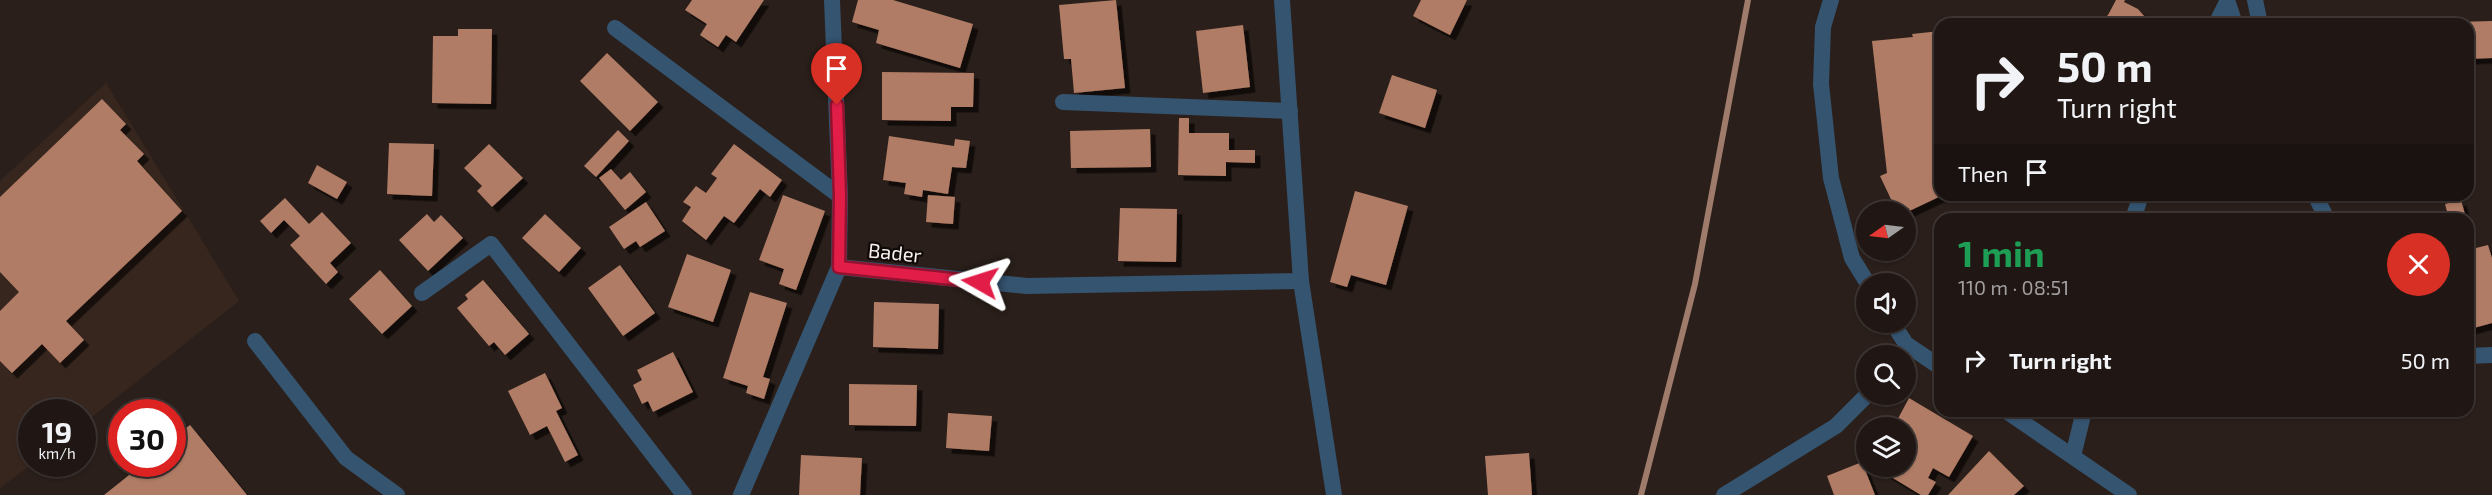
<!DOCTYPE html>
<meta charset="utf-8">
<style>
:root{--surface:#201714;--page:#2d2422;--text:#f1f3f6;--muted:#a29fa0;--line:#3d3634}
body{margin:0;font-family:"Exo 2",sans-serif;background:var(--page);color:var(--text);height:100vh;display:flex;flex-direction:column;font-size:22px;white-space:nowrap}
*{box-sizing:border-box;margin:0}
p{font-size:20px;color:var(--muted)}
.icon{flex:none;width:33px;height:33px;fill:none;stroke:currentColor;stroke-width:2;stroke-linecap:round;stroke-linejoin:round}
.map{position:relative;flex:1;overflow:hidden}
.details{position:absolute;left:1934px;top:213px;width:540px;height:204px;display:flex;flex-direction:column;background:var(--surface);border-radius:18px;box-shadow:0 2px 4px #0004,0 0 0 2px var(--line)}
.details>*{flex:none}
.guide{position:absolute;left:1934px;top:18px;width:540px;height:183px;border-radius:18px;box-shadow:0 2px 4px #0004,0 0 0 2px var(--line);background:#201714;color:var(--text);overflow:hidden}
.needle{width:39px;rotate:256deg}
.buttons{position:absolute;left:1856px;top:201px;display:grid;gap:12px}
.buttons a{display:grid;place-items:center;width:60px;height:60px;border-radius:50%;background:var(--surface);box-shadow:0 2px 4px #0004,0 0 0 2px var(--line);font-size:30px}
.speed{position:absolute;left:18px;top:399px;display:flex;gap:12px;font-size:30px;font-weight:700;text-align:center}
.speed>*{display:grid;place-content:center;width:78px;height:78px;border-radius:50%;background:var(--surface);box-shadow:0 2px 4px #0004,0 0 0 2px var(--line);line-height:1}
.speed small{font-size:15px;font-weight:400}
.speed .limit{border:9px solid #d22;background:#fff;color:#111}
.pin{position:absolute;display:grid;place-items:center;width:51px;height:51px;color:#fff;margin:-62px -26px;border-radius:50% 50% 50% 0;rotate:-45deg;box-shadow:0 0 6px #0007}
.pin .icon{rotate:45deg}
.me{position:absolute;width:66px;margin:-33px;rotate:276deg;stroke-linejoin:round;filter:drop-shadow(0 0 4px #0008)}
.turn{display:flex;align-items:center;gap:21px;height:126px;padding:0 24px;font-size:27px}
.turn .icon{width:78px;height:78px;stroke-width:2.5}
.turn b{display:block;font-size:42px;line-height:51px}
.then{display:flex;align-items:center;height:57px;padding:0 24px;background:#0003;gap:12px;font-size:22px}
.round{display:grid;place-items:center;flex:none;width:63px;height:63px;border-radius:32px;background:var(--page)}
.headline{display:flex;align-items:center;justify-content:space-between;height:102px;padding:0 24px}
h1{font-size:36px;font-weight:700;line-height:45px;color:#1e9e55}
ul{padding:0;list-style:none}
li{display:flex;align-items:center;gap:18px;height:90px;padding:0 24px}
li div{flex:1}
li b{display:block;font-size:22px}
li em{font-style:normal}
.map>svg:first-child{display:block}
.built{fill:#37261e}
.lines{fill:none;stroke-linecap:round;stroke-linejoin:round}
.stream{stroke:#9f7b6b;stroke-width:6}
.building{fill:#b07c65;filter:url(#shadow)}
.minor{stroke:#355470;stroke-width:16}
.route-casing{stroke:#92132f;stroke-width:15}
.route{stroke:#e11d48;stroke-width:10}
.labels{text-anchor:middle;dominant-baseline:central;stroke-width:4.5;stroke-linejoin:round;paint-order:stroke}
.street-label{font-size:20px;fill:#f8f0ed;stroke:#0f0a08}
</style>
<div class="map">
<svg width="2492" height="495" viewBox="0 0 2492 495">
<defs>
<filter id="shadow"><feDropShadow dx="5.5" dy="5.5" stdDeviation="0" flood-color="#0009"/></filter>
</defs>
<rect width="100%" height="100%" fill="#2a1f1a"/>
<!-- built -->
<path class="built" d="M106 83 239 301 83 424 82 412H32V464L0 488V181Z"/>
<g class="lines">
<!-- stream -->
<path class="stream" d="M1641 495 1695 284 1748 0"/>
</g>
<!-- building -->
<g class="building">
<path d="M692 0H764L736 42 726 35 718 47 700 35 707 24 685 10Z"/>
<path d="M858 0H893L973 24 960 68 876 43 879 30 852 22Z"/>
<path d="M1116 0 1125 88 1074 93 1071 59H1064L1059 5Z"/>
<path d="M1421 0H1467L1450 35 1413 16Z"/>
<path d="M2116 0H2125L2124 2 2138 9 2151 24H2097L2108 15Z"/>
<path d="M2492 21V58L2468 59V24H2456V22Z"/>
<path d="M1243 25 1250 87 1203 93 1196 31Z"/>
<path d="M458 29H492L491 104 432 103 433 36H458Z"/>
<path d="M1940 31V195H1943L1905 213 1897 212 1880 176 1887 173 1872 41 1913 37 1912 34Z"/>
<path d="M607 53 658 102 630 131 580 81Z"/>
<path d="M882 72 974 73 973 107H951V121L882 120Z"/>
<path d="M1392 75 1437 90 1425 128 1379 113Z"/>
<path d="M102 99 126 124 120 130 144 154 137 161 182 211 66 321 84 340 60 363 42 344 12 373 0 361V311L19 292 0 272V197Z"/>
<path d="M1179 118H1189V133H1229V150H1255V163L1226 162V176L1178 175Z"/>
<path d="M1150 129 1151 167 1071 168 1070 131Z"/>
<path d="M618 130 629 141 596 177 584 166Z"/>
<path d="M889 136 954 146 955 139 970 141 966 168 952 167 948 194 923 190 922 197 904 194 906 183 883 180Z"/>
<path d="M389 143 434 144 432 196 387 194Z"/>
<path d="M489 144 523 178 492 207 477 191 482 186 464 168Z"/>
<path d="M734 144 782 180 770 197 760 189 734 223 724 216 706 240 682 221 691 207 683 202 696 186 706 193 717 178 711 174Z"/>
<path d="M317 165 347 182 337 199 308 183Z"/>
<path d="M611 169 621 180 630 172 646 192 625 210 599 178Z"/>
<path d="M1355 191 1408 206 1386 285 1351 275 1347 287 1330 282Z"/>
<path d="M783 195 825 211 796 290 779 284 784 269 759 260Z"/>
<path d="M928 195 955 197 953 224 926 222Z"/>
<path d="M285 198 309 224 322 212 351 243 330 263 338 272 326 284 290 245 300 236 284 220 271 233 260 221Z"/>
<path d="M2461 200 2466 218 2449 219 2445 204Z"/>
<path d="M646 202 665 231 640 247 636 241 624 249 609 227Z"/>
<path d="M1120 208 1177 209 1176 262 1118 261Z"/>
<path d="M427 214 434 222 441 215 463 238 428 271 399 240Z"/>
<path d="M545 214 581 248 559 272 522 238Z"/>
<path d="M2468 240H2470L2472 249 2488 245 2492 258V323L2470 329 2468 322Z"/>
<path d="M687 254 731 270 713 322 668 307Z"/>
<path d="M620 265 655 313 623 336 588 288Z"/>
<path d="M380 270 412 306 382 334 349 299Z"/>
<path d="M483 280 529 334 505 355 494 342 489 346 457 308 468 299 465 295Z"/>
<path d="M750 292 787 303 763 377 770 379 764 399 746 393 748 386 723 378Z"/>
<path d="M874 302 939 304 938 349 873 347Z"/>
<path d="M673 352 693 392 653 412 648 401 642 404 633 385 642 380 637 370Z"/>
<path d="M545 373 562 408 556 411 578 455 565 462 547 426 530 435 508 391Z"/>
<path d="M849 384 917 385 916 426 849 425Z"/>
<path d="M1909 398 1973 436 1949 477 1933 468 1928 478 1936 482 1928 495H1921L1873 466H1905V428H1893Z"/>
<path d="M948 413 992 416 989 451 946 448Z"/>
<path d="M190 425 247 495H104L143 464H172V439Z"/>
<path d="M1989 451 2024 486 2014 495H1948Z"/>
<path d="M1529 453 1532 495H1488L1485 456Z"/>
<path d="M801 455 862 458 860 495H799Z"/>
<path d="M1862 462 1875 495H1834L1827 476Z"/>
</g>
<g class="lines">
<!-- minor -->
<g class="minor">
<path d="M832 0 840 196 839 267"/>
<path d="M1282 0 1301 281 1334 495"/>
<path d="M1831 0 1823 27 1821 84 1831 178 1852 258 1868 284"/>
<path d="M2227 0 2235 24"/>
<path d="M2255 0 2260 24"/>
<path d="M2216 24 2227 2"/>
<path d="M615 28 840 196"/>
<path d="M1063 102 1290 111"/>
<path d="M2315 195 2327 219"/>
<path d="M2133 219 2141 195"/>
<path d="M422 293 491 244 684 495"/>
<path d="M1892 322 1906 344 1940 367"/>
<path d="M255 341 346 458 397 495"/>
<path d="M2468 356 2492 355"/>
<path d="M2006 411 2129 495"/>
<path d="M2073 456 2084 411"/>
<path d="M741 495 839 267 1027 286 1301 281"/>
<path d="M1724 495 1836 426 1868 394"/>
</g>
</g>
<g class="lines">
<!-- route casing -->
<g class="route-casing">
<path id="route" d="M837 105 840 196 839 267 980 282"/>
</g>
<!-- route -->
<use href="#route" class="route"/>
</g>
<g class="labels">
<!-- street labels -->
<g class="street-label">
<text transform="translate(895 252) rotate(6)">Bader</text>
</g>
</g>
</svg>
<div class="buttons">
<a><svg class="needle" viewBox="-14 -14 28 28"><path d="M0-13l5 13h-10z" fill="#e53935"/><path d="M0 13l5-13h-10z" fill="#a29fa0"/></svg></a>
<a><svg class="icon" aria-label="sound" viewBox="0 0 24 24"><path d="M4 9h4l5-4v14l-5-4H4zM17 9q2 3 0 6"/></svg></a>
<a><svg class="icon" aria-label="search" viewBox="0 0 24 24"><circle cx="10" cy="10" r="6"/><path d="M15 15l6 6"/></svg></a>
<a><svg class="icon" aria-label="layers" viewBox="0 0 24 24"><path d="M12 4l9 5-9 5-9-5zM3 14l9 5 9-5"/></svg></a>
</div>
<div class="speed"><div>19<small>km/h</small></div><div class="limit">30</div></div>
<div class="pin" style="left:837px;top:105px;background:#d93025"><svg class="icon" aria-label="arrive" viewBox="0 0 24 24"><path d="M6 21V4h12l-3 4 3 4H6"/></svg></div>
<svg class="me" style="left:980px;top:282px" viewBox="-20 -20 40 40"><path d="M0-17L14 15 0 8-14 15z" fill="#e11d48" stroke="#fff" stroke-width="4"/></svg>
<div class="guide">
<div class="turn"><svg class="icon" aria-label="right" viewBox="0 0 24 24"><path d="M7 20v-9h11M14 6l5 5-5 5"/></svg><div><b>50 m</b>Turn right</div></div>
<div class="then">Then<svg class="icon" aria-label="arrive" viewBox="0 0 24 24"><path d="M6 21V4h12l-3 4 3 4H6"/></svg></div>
</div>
<section class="details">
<div class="headline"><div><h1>1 min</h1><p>110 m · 08:51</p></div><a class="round" style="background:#d93025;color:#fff"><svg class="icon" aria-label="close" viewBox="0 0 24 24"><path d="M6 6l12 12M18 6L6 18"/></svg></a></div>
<ul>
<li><svg class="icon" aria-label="right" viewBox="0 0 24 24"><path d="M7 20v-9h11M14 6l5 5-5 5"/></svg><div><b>Turn right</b></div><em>50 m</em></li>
</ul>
</section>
</div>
